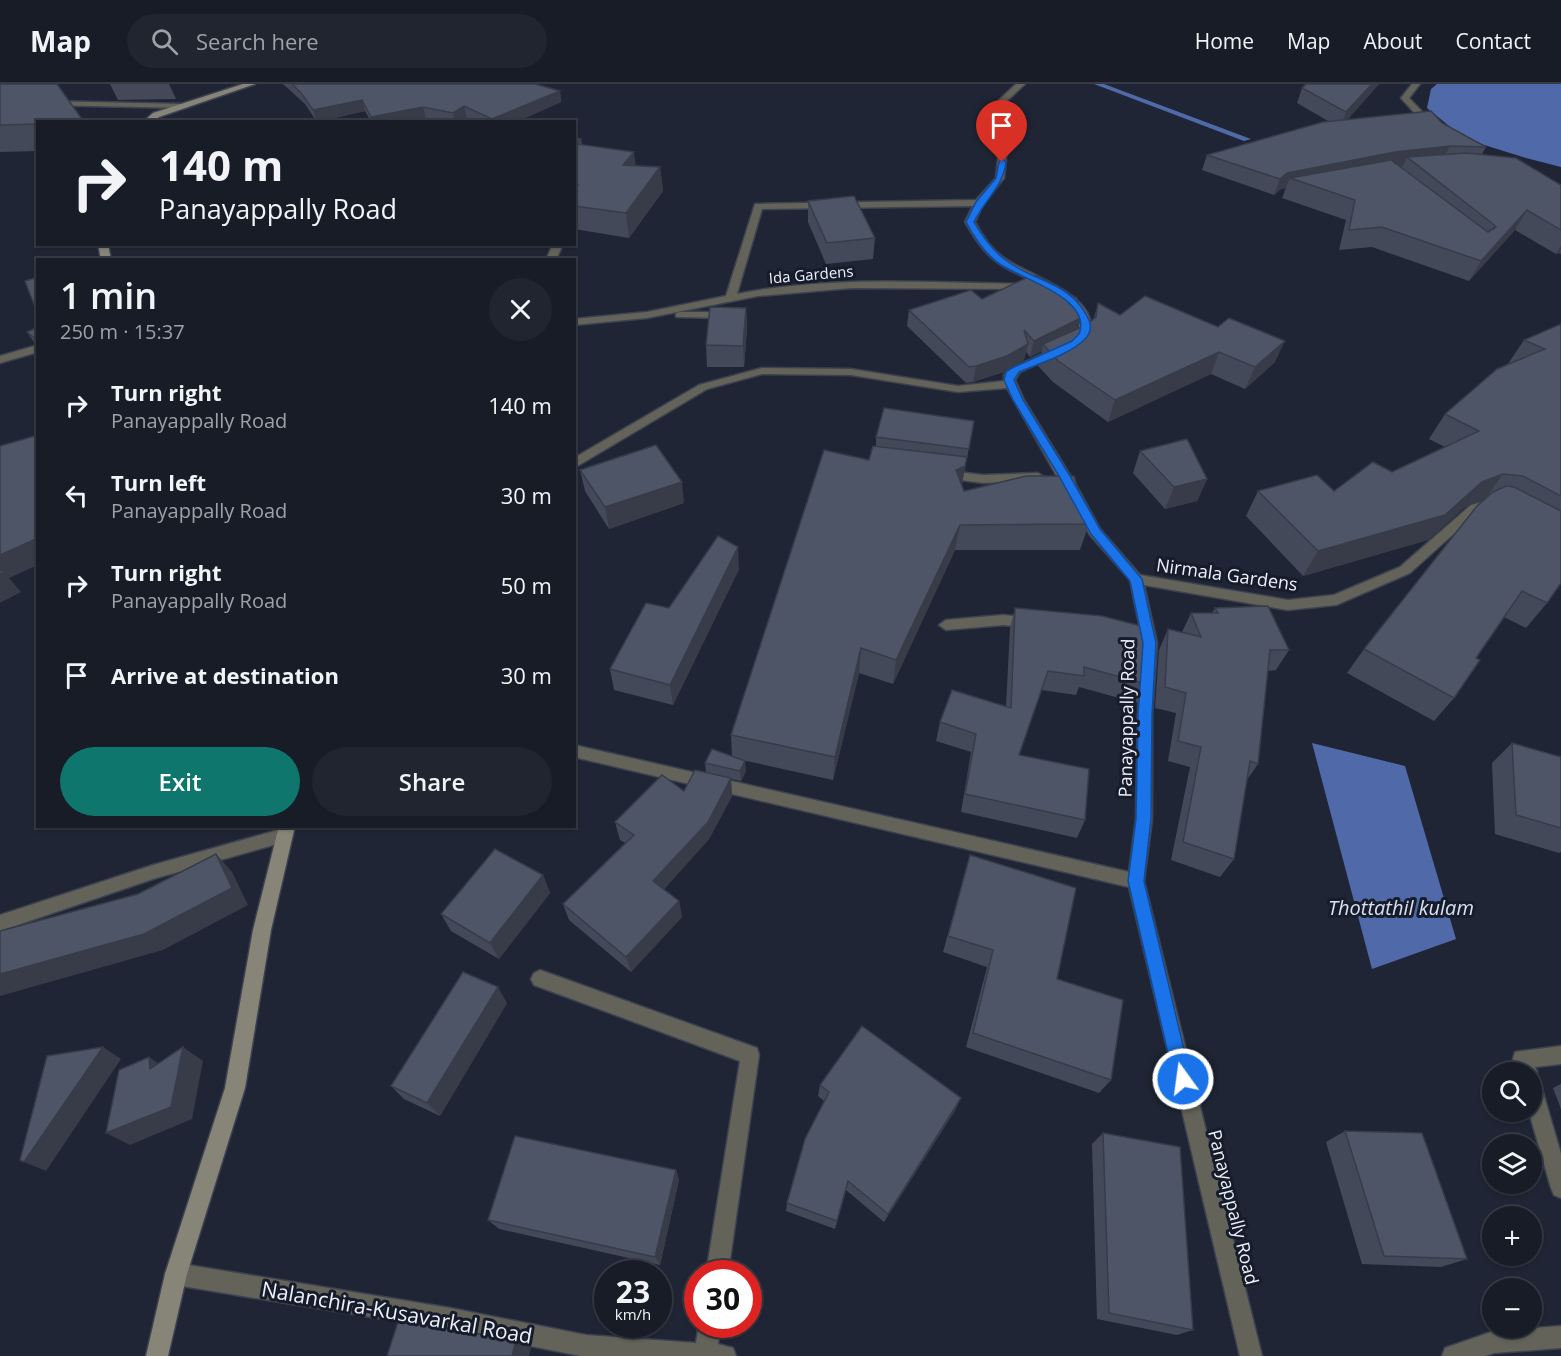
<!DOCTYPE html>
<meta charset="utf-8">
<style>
:root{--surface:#171c27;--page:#20252f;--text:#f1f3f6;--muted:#9ea1a7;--line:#363a44;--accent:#0f766e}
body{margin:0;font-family:"Open Sans",sans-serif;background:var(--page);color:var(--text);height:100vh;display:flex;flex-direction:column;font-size:22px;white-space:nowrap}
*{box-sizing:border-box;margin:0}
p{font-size:20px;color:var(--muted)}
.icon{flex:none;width:33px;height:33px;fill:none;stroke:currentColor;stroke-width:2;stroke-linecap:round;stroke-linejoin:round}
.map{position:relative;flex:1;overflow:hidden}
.details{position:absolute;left:36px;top:174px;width:540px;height:570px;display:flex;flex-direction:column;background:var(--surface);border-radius:0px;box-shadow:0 2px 4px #0004,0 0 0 2px var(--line)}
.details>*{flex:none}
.banner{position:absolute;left:36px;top:36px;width:540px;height:126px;border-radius:0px;box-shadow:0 2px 4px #0004,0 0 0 2px var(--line);background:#171c27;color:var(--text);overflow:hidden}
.fabs{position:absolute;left:1482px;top:978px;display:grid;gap:12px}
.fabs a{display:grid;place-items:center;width:60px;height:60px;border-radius:50%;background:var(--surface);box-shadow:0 2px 4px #0004,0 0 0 2px var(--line);font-size:30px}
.speed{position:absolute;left:594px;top:1176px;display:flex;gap:12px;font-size:30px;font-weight:700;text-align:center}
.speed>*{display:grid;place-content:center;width:78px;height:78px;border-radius:50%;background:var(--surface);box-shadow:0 2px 4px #0004,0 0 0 2px var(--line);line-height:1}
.speed small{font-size:15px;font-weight:400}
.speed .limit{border:9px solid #d22;background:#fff;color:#111}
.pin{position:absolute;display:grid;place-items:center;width:51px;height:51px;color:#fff;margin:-62px -26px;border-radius:50% 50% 50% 0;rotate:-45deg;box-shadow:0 0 6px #0007}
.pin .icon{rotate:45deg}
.me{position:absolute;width:66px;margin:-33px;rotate:346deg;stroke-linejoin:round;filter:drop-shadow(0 0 4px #0008)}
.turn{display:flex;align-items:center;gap:21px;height:126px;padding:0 24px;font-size:27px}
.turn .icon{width:78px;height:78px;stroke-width:2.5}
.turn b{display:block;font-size:42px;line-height:51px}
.round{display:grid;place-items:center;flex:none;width:63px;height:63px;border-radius:32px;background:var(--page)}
.overview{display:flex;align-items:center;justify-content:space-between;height:102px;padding:0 24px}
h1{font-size:36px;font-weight:600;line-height:45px}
.button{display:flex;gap:12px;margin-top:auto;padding:12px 24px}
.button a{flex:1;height:69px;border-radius:36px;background:var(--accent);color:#fff;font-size:24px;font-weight:600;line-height:69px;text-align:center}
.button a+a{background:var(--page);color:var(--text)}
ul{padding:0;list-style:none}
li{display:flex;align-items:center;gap:18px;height:90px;padding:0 24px}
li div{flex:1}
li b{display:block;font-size:22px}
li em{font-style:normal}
header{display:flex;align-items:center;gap:36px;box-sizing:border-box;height:84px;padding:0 30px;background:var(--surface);border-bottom:2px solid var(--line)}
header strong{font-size:28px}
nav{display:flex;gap:33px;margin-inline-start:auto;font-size:21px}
.search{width:420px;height:54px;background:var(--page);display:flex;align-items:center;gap:15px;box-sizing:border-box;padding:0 21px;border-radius:33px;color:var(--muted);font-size:22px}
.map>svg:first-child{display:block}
.water{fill:#5069a9}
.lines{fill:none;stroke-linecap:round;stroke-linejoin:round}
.stream{fill:#5069a9;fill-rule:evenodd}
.lane-casing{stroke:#3c4250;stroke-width:3}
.street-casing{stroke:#3c4250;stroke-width:3}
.secondary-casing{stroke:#3c4250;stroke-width:3}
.lane{fill:#64635a;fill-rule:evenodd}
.street{fill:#64635a;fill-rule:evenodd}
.secondary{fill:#878577;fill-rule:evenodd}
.wall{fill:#434959}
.shaded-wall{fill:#373c48}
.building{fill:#4e5567;stroke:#373c48;stroke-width:1.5}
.route{fill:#1a73e8;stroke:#114b97;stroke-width:1.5}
.labels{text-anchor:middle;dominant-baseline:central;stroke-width:6;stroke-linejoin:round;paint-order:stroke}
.far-street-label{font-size:15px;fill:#edf1fc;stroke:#161c2a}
.street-label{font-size:18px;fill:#edf1fc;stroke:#161c2a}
.water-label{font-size:20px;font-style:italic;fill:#d9e1f4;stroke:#161c2a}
.near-street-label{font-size:21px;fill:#edf1fc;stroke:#161c2a}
</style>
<header>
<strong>Map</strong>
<div class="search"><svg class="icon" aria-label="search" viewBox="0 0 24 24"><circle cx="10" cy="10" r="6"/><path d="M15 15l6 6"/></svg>Search here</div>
<nav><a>Home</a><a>Map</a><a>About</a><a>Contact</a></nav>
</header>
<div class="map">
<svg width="1561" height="1272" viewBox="0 0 1561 1272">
<rect width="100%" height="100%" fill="#1f2534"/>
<!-- water -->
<g class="water">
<path d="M1437 0H1561V83L1526 74 1465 55 1427 24 1431 5Z"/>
<path d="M1312 659 1405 682 1456 855 1372 885Z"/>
</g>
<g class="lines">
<!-- stream -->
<path class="stream" d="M1094 0H1104L1251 55 1244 57Z"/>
<!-- lane casing -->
<g class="lane-casing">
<path id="lane" d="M553 160H563L556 176H546Z"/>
</g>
<!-- street casing -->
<g class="street-casing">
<g id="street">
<path d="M25 0H33L40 16 43 17 184 20 188 22 184 24 43 21 34 20Z"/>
<path d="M1016 0H1025L1007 17 1005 30 1009 47 1004 94 983 120 975 138C982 152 991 165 1004 174 1028 192 1106 212 1088 254L1079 261 1020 288 1015 296 1024 316 1076 401 1100 445 1140 491 1288 516 1334 511 1400 483 1471 421 1486 417 1500 419 1502 422 1496 426 1479 427 1410 489 1336 521 1288 526 1144 501 1157 559 1152 631V735L1144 797 1262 1272H1240L1129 803 574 673V661L1129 788 1136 735 1138 631 1143 559 1130 496 1090 451 1007 304 958 308 851 291 762 290 707 305 574 384V374L699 301 762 284 851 285 958 302 1004 297V291L1012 284 1071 257 1079 251C1084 207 1024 199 997 178 983 168 974 153 965 138L973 122 762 125 737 210C832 191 932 199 1028 200L1032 201V205L852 204 758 212 647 234 574 241V235L647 228 726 212 755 120 976 116 996 94 1001 47 997 30 999 16Z"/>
<path d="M1412 0H1420L1409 14 1435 41V45H1429L1401 14Z"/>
<path d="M680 228H728L733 231 728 234 676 233V229Z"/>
<path d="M38 261V268L0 279V272Z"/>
<path d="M942 386 983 391 1038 389 1044 393 1038 397 983 399 938 393V387Z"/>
<path d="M1003 531 1032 534 1039 539 1032 544 1003 541 946 546 939 541 946 536Z"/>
<path d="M285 744 291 746 293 751 291 756 153 795 0 847V831L153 781Z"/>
<path d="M540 886 757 964 759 971 728 1190H706L740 977 534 901 531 895 534 889Z"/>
<path d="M1561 962V980L1535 983 1537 988 1532 995 1539 998 1542 1005 1561 1070V1114L1554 1111 1551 1104 1529 1028H1532V988H1518L1513 975 1515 968Z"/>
<path d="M176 1179 450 1224 586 1251 696 1259 699 1240H721L718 1260 733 1264 736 1272H581L450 1246 176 1201 168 1198 165 1190 168 1182Z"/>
<path d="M1561 1242V1264L1494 1269 1485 1272H1442L1445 1264 1494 1247Z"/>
</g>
</g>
<!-- secondary casing -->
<g class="secondary-casing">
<g id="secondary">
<path d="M243 0H255L159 33 153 38H143L153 29Z"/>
<path d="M98 160H108L111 176H101Z"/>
<path d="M279 742H295L271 846 245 1004 187 1190 168 1272H146L165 1190 225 1004 253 846Z"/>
</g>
</g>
<!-- lane -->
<use href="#lane" class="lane"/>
<!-- street -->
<use href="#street" class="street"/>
<!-- secondary -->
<use href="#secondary" class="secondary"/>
</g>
<!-- wall -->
<g class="wall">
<path d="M0 0 38 38V67L0 68Z"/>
<path d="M110 0H169L176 15 118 16Z"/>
<path d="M283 0H535L560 7 561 18 516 38H474L467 34 461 38H441L426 34 410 38H371L365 27 317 38 305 20Z"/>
<path d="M1379 0 1348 35 1442 39 1486 63 1482 70 1561 101V170L1559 169 1556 170 1515 146 1469 197 1372 163 1339 166 1346 136 1282 114 1286 104 1281 105 1274 111 1202 86 1207 71 1328 37 1297 19 1302 4Z"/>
<path d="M574 54 581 55 582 61 635 82 660 83 663 107 629 154 574 145Z"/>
<path d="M808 117 875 154 873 175 826 180 808 138Z"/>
<path d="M982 215 1078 245 1086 241 1094 234 1098 219 1120 231 1275 278 1245 305 1211 290 1108 338 1053 298 1038 282 1042 267 1030 273 1026 268 1024 276 1004 288 973 298 966 299 907 242 909 226Z"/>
<path d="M746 224 747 245 744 283H707L706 261Z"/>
<path d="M1561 240V499L1547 519 1526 544 1504 533 1476 574 1454 614 1434 637 1347 589 1364 565 1486 415 1465 423 1428 456 1303 492 1246 432 1258 407H1334L1392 388 1445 363 1429 355 1445 330 1508 280 1524 256Z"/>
<path d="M38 243V264L27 248Z"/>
<path d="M974 337 962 401 964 407 1089 440 1080 466H955L893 600 859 589 833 696 742 676 746 687 741 697 731 695 732 712 709 755 664 805 679 817 682 833 631 888 569 836 563 820 625 759 620 756 615 738 684 707 706 689 705 679 732 673 731 651 869 376 876 362V353Z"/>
<path d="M1140 367 1207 395 1197 417 1165 425 1133 389Z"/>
<path d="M580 386 684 419 609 445 585 407Z"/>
<path d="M739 485 673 621 614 606 610 585 669 524Z"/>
<path d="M1015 524 1146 600 1137 619 1079 603 1076 611 1041 606 1019 671 1085 736 1077 754 961 728 971 668 936 657 940 638 1006 622 1010 544Z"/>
<path d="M1215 524 1289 566 1276 586 1268 587 1258 680 1247 696 1234 775 1220 793 1171 776 1190 683 1168 677 1176 629 1155 624 1159 566 1168 545 1182 548 1191 529H1212Z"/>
<path d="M1512 659 1561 673V768L1559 769 1495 750 1492 679Z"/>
<path d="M970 771 1057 895 1111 996 1099 1009 966 963 987 883 943 868Z"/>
<path d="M543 791 550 809 499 875 451 847 441 830Z"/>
<path d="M507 919 440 1032 404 1015 391 1002Z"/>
<path d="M1561 1000V1025L1553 1004Z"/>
<path d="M820 1001 956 1025 884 1138 846 1106 835 1145 786 1127 787 1119 824 1017 818 1012Z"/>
<path d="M1345 1047 1467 1175 1441 1183 1362 1180 1326 1058Z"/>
<path d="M1103 1049 1193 1246 1177 1251 1097 1235 1092 1060Z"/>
<path d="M676 1086 679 1096 660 1181 499 1145 488 1136Z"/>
</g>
<!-- shaded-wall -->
<g class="shaded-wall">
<path d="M1372 0H1379L1340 44 1346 28Z"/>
<path d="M560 7 561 18 516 38H493L492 35Z"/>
<path d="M362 16 365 27 317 38 313 26Z"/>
<path d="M464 22 467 34 461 38H455L453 29Z"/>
<path d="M423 23 426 34 410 38H373L371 33Z"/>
<path d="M1450 62 1442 77 1407 73 1403 82 1290 94 1286 104 1281 105 1274 111 1280 95 1287 89 1395 68Z"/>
<path d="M634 68 637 92 623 81Z"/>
<path d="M660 83 663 107 629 154 626 129Z"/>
<path d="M1527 126 1515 146 1469 197 1481 177Z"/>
<path d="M1561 162V166L1559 169 1556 170Z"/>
<path d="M746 224 747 245 744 283 743 262Z"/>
<path d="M1081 234 1077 250 1043 260 1042 267 1030 273 1034 257Z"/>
<path d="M1285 257 1275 278 1245 305 1255 283Z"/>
<path d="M1028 260 1024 276 1004 288 973 298 976 282Z"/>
<path d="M1219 268 1211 290 1108 338 1115 316Z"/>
<path d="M967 373 960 408 956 386Z"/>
<path d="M1503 390 1485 415 1465 423 1428 456 1303 492 1318 467Z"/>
<path d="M1207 395 1197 417 1165 425 1174 403Z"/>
<path d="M682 398 684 419 609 445 605 423Z"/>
<path d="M960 441 955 466 893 600 896 576Z"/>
<path d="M38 454V481L9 494 21 508 0 519V471Z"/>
<path d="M738 463 739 485 673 621 670 601Z"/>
<path d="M861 564 859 589 833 696 835 673Z"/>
<path d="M745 677 746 687 741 697 740 687Z"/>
<path d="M731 694 732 712 709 755 657 813 653 797Z"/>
<path d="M216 770 232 788 248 821 163 866 0 912V890Z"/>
<path d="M543 791 550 809 499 875 490 859Z"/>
<path d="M679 817 682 833 631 888 626 873Z"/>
<path d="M498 903 507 919 440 1032 427 1019Z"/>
<path d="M103 963 121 975 46 1087 24 1078Z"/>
<path d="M183 963 203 977 192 1035 130 1061 106 1049Z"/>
<path d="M149 973 170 987 150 985Z"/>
<path d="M961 1014 956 1025 884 1138 888 1130Z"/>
<path d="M676 1086 679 1096 660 1181 655 1173Z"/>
<path d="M516 1257 531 1264 529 1272H512Z"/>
</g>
<!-- building -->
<g class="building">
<path d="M0 0H57L84 38H38V40L0 41Z"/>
<path d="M292 0H535L560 7 492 35 464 22 453 29 423 23 371 33 362 16 313 26 301 9Z"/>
<path d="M1306 0H1372L1346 28 1302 4Z"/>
<path d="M1431 27 1442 39 1486 63 1450 62 1395 68 1287 89 1280 95 1207 71 1323 38Z"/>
<path d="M574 54 581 55 577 60 634 68 623 81 660 83 626 129 574 122V104L578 101 574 99Z"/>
<path d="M1467 69 1516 74 1561 101V146L1527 126 1481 177 1382 143 1349 146 1355 116 1290 94 1391 76 1488 148 1496 143 1493 140 1407 73Z"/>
<path d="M854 112 875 154 827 159 808 117Z"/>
<path d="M1030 192H1039L1077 214 1081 234 1034 257 1024 246 1028 260 1007 272 976 282 969 283 909 226 971 206 982 215Z"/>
<path d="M38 193V231L25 197Z"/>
<path d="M1145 212 1218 243 1229 234 1285 257 1255 283 1219 268 1115 316 1058 277 1043 260 1086 241 1096 233 1098 219 1120 231Z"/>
<path d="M710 223 746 224 743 262 706 261Z"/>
<path d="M1561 240V412L1523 392 1503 390 1482 398 1445 431 1318 467 1258 407 1317 391 1334 407 1373 378 1392 388 1479 347 1445 330 1497 285 1545 265 1524 256Z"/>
<path d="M38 243V257L27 248Z"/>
<path d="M884 324 974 337 969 365 876 353Z"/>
<path d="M38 351V454L0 471V362Z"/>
<path d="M1187 355 1207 395 1174 403 1140 367Z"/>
<path d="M656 361 682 398 605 423 580 386Z"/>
<path d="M873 362 967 373 965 382 956 386 964 407 1026 392H1074L1089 440 960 441 896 576 861 564 835 673 731 651 824 366 869 376Z"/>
<path d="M1506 402 1514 403 1561 427V499L1547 519 1522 507 1476 574 1480 576 1454 614 1364 565 1477 422 1493 408Z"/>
<path d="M718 452 738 463 670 601 610 585 646 519 669 524Z"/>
<path d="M0 484 4 489 0 490Z"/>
<path d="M1268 522 1289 566H1270L1258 680 1250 677 1234 775 1183 758 1201 663 1178 657 1186 609 1165 603 1168 545 1201 553 1191 529H1218L1215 524Z"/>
<path d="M1015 524 1102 532 1149 544 1146 600 1084 583V592L1048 587 1019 671 1089 685 1085 736 965 710 976 650 940 638 952 606 1011 624Z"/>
<path d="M1512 659 1561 673V744L1516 731Z"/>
<path d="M712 665 745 677 740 687 705 679Z"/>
<path d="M695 686 731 694 708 738 653 797 679 817 626 873 563 820 634 751 615 738 662 691 684 707Z"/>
<path d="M495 765 543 791 490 859 441 830Z"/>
<path d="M216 770 232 804 144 850 0 890V847L138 810Z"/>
<path d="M970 771 1076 804 1057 895 1123 916 1111 996 973 949 993 866 948 852Z"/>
<path d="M463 888 498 903 427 1019 391 1002Z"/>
<path d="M862 942 961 1014 888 1130 848 1097 837 1137 787 1119 805 1055 829 1008 820 1001Z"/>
<path d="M103 963 24 1078 20 1076 47 972Z"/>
<path d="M183 963 171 1023 106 1049 119 986 149 973 150 985Z"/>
<path d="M1345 1047 1422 1049 1467 1175 1384 1172Z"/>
<path d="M1103 1049 1180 1063 1193 1246 1109 1229Z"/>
<path d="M515 1052 676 1086 655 1173 488 1136Z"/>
<path d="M399 1235 516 1257 512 1272H387Z"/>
</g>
<!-- route -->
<path class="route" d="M1002 75 1006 78C1003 103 986 114 974 138 982 152 993 167 1007 177 1035 198 1071 198 1088 234 1092 241 1091 249 1085 255 1071 270 1038 280 1019 288L1014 296 1023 316 1070 392 1100 445 1142 495 1156 559 1152 631 1151 735 1144 797 1191 995 1189 1001 1183 1003 1176 1001 1174 995 1128 797 1136 735 1138 631 1143 559 1130 497 1091 450 1059 392 1013 316 1004 296 1006 288 1012 284 1072 257 1079 250C1093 215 1023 195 1001 181 986 171 974 153 966 138L976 118 996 94 999 78Z"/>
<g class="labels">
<!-- far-street labels -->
<g class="far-street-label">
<text transform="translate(811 190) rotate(-5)">Ida Gardens</text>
</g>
<!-- street labels -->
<g class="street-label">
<text transform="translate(1227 490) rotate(8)">Nirmala Gardens</text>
<text transform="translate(1126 634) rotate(-89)">Panayappally Road</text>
<text transform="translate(1234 1123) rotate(76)">Panayappally Road</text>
</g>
<!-- water labels -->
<g class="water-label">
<text x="1401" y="823">Thottathil kulam</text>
</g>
<!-- near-street labels -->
<g class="near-street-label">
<text transform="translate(397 1228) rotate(10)">Nalanchira-Kusavarkal Road</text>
</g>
</g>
</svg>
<div class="fabs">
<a><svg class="icon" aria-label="search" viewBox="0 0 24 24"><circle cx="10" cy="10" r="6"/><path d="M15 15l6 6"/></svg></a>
<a><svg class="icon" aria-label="layers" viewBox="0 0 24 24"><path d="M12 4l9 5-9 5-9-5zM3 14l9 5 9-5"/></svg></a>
<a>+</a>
<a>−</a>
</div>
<div class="speed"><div>23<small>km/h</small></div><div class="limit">30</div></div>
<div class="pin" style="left:1002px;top:78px;background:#d93025"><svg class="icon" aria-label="arrive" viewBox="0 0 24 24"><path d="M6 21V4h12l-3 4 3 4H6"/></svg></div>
<svg class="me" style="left:1183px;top:995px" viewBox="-20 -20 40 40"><circle r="17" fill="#1a73e8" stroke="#fff" stroke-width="3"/><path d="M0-11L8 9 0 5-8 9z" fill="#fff"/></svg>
<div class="banner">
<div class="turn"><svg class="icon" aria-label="right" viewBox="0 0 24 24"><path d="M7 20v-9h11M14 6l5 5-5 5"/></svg><div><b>140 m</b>Panayappally Road</div></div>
</div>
<section class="details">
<div class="overview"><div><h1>1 min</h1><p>250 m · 15:37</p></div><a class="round"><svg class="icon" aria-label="close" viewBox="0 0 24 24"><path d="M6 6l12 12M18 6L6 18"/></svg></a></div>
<ul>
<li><svg class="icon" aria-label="right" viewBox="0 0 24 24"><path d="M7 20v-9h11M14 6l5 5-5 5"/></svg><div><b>Turn right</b><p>Panayappally Road</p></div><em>140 m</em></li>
<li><svg class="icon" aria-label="left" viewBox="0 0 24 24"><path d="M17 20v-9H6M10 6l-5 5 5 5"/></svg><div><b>Turn left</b><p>Panayappally Road</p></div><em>30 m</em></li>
<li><svg class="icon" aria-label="right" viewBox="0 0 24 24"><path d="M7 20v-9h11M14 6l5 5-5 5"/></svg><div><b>Turn right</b><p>Panayappally Road</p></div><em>50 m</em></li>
<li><svg class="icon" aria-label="arrive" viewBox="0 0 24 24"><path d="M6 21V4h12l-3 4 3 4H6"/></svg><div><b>Arrive at destination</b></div><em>30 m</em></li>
</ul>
<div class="button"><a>Exit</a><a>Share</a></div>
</section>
</div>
